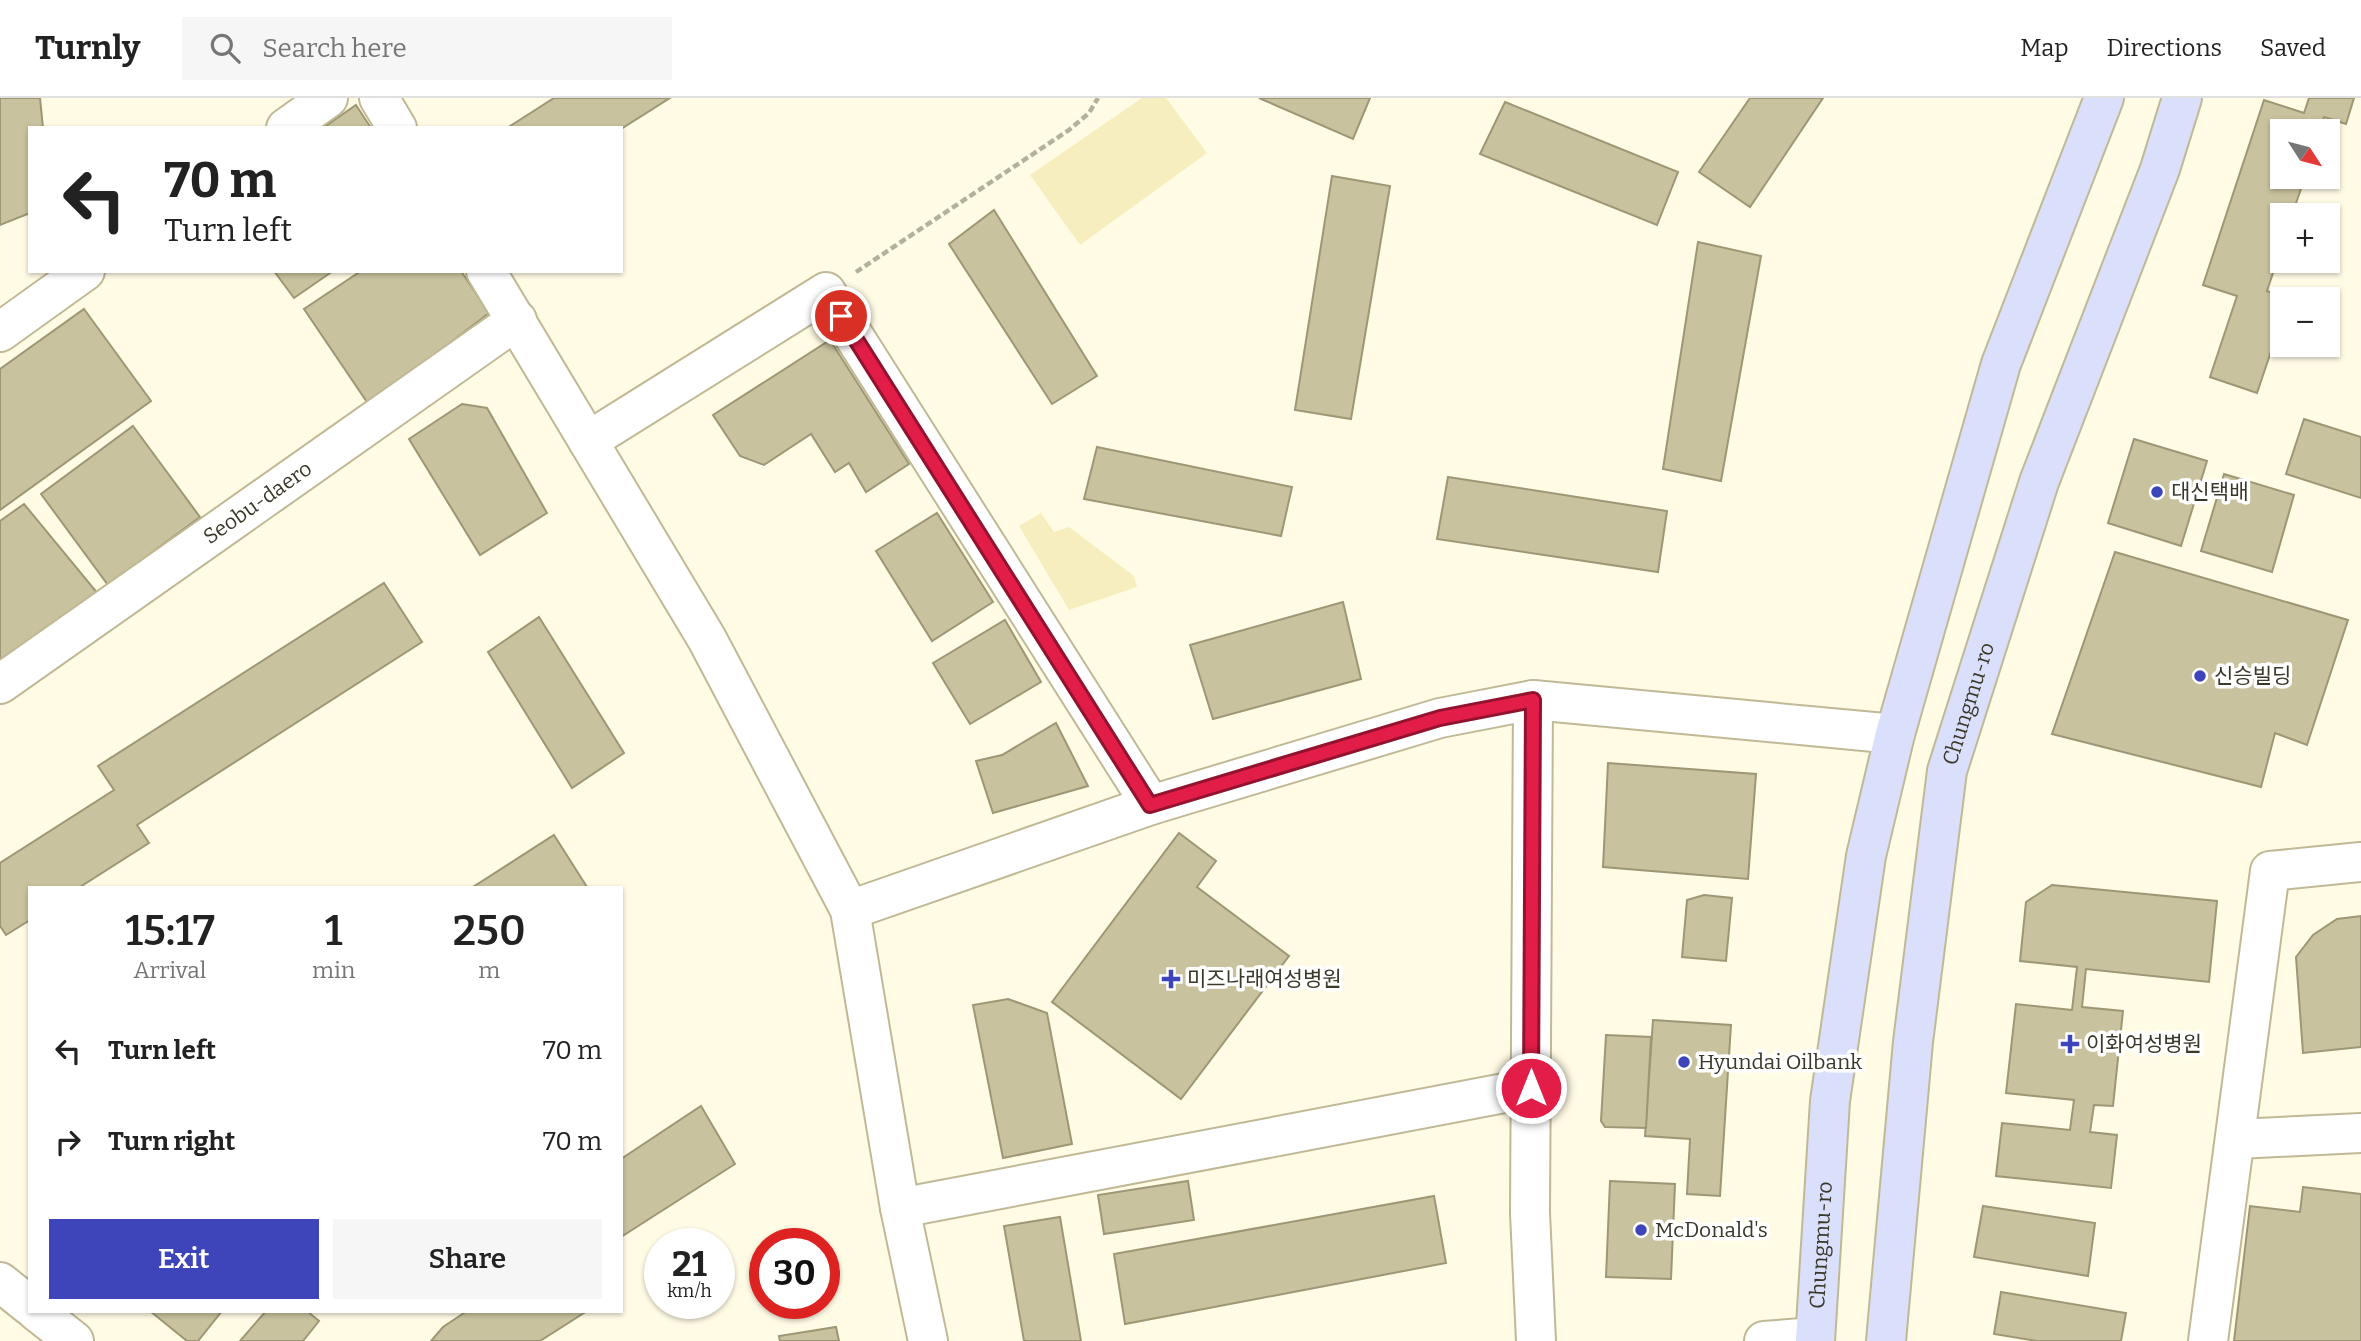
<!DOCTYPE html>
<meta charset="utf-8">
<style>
:root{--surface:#fff;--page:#f6f6f6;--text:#222;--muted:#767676;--line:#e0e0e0;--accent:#3e44b9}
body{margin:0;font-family:Bitter,"Noto Sans KR",serif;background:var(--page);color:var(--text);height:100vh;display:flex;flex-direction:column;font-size:26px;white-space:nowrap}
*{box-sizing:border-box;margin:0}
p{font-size:23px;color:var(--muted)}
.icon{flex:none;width:38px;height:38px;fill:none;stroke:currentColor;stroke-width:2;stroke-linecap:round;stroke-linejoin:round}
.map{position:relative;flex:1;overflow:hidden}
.drawer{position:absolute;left:28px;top:788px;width:595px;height:427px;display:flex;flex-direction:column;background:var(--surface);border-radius:0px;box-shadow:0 2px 5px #0004}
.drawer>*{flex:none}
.hud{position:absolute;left:28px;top:28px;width:595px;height:147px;border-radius:0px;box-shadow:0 2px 5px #0004;background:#fff;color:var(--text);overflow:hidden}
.needle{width:46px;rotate:126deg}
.tools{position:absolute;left:2270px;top:21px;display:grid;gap:14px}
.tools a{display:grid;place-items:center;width:70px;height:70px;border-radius:0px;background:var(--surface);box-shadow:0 2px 5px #0004;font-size:35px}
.speed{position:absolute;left:644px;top:1130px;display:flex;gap:14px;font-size:35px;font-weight:700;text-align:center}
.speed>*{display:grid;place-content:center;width:91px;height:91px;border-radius:50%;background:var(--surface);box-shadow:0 2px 5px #0004;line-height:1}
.speed small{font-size:18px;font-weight:400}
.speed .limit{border:10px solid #d22;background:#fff;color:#111}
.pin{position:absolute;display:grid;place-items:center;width:60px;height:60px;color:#fff;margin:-30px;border:4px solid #fff;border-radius:50%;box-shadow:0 2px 7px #0007}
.me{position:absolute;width:77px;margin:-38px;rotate:0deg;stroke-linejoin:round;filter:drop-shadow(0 0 5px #0008)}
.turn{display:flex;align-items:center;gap:24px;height:147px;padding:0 21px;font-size:32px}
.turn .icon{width:91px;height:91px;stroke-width:2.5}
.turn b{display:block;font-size:49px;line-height:60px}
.eta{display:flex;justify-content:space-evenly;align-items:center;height:119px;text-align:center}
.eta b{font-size:42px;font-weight:600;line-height:49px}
.cta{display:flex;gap:14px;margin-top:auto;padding:14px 21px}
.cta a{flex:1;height:80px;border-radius:0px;background:var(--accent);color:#fff;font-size:28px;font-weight:600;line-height:80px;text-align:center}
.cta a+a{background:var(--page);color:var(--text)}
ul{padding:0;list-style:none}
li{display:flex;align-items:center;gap:21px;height:91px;padding:0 21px}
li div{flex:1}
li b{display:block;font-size:26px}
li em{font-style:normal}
header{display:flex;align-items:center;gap:42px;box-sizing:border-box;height:98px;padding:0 35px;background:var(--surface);border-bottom:2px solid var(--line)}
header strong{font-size:33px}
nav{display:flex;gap:38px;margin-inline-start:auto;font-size:24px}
.search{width:490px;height:63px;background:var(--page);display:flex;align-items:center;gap:18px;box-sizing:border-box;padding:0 24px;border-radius:0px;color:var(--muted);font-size:26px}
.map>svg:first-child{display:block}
.green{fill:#f7eebf}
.building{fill:#c8c29e;stroke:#9d9775;stroke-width:2}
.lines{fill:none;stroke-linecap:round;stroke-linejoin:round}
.minor-casing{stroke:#c0b996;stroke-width:42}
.tertiary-casing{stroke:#c0b996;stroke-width:42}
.secondary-casing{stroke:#c0b996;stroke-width:42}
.path{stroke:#b3b09c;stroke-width:4.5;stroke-dasharray:7 3.5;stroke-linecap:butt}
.minor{stroke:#fff;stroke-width:38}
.tertiary{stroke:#fff;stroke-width:38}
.secondary{stroke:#dadffb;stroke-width:38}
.route-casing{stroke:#92132f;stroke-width:18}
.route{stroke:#e11d48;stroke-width:12}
.poi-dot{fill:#3e44b9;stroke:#fff;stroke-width:2.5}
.labels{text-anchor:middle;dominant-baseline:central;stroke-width:7;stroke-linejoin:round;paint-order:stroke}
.poi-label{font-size:21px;fill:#3a3829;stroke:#fff;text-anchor:start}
.street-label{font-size:21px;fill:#3a3829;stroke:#fff}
</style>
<header>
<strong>Turnly</strong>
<div class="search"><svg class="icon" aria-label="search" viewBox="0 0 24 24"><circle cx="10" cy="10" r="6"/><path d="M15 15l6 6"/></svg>Search here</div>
<nav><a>Map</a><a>Directions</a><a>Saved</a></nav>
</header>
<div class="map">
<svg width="2361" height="1243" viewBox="0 0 2361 1243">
<rect width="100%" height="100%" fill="#fffbe5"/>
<!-- green -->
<g class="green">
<path d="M1142 0H1166L1207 55 1080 147 1030 77Z"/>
<path d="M1041 415 1054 434 1069 429 1134 478 1137 489 1069 512 1019 428Z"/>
</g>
<!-- building -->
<g class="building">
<path d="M0 0H40L43 30H30V115L0 127Z"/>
<path d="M554 0H670L621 31 507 30Z"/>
<path d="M1259 0H1370L1353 41Z"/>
<path d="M1750 0H1823L1750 109 1699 74Z"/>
<path d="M2309 0H2354L2346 26 2324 19 2320 33H2282V79H2305L2292 117H2282V148L2267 193 2289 200 2282 201V221L2257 295 2210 279 2237 198 2203 187 2264 2 2304 15Z"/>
<path d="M1505 4 1678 74 1657 127 1480 56Z"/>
<path d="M356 7 371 30H323Z"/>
<path d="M1332 78 1390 88 1351 321 1295 312Z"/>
<path d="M994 112 1097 278 1052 306 949 146Z"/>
<path d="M1698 144 1761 158 1721 383 1663 371Z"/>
<path d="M274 173H333L294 200Z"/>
<path d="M361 173H461L489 215 369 307 304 211Z"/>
<path d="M84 211 151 303 0 412V271Z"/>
<path d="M830 242 909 366 866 394 849 365 835 374 811 336 764 367 740 358 713 317Z"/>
<path d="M462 306 487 310 547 415 480 457 409 341Z"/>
<path d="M2304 321 2361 339V400L2286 376Z"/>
<path d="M133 328 200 419 108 487 41 396Z"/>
<path d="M2134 341 2207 363 2181 448 2108 425Z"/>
<path d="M1097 349 1292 389 1281 438 1084 401Z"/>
<path d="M2224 376 2294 397 2272 474 2201 453Z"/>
<path d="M1448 379 1667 413 1658 474 1437 441Z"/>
<path d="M24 406 99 497 0 567V423Z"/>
<path d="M937 415 993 504 932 543 876 453Z"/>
<path d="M2115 454 2348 522 2307 647 2275 635 2261 689 2052 636Z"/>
<path d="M384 485 422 544 137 727 149 745 80 789H30V822L6 837 0 828V765L114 692 98 668Z"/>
<path d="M1343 504 1361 581 1213 621 1190 547Z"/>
<path d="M539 519 624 655 572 690 488 554Z"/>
<path d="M1005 522 1041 584 970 626 933 565Z"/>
<path d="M1056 625 1088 688 993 715 976 663 1002 657Z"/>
<path d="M1608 665 1756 676 1748 781 1603 769Z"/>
<path d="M1179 735 1216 763 1197 789 1289 858 1181 1001 1052 904Z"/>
<path d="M554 737 587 789H473Z"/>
<path d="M2052 787 2217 803 2209 884 2086 871 2082 909 2123 913 2113 1008 2094 1007 2090 1034 2117 1037 2111 1090 1996 1078 2002 1025 2070 1032 2074 1002 2006 995 2016 906 2072 912 2077 869 2020 863 2026 804Z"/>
<path d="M1704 797 1732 800 1726 863 1682 859 1687 802Z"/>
<path d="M2361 818V949L2303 955 2296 859 2313 837 2337 821Z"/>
<path d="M1008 901 1047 915 1072 1046 1003 1060 973 907Z"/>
<path d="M1653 922 1731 927 1720 1098 1687 1096 1690 1041 1645 1038Z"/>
<path d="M1606 937 1651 939 1646 1030 1605 1029 1601 1023Z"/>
<path d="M701 1008 735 1066 621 1139V1061Z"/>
<path d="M1188 1083 1194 1122 1104 1136 1098 1097Z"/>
<path d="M1610 1083 1675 1086 1671 1181 1606 1179Z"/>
<path d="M2303 1089 2361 1096V1243H2234L2250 1108 2300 1114Z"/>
<path d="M1434 1098 1446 1165 1125 1226 1114 1156Z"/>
<path d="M1983 1108 2095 1125 2088 1178 1974 1159Z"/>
<path d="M1060 1119 1081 1243H1024L1004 1128Z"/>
<path d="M2001 1194 2126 1215 2121 1243H2037L1994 1236Z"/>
<path d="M150 1213H222L198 1243H187Z"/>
<path d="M266 1213H307L319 1223 303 1243H240Z"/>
<path d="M467 1213H587L540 1243H431L443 1229Z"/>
<path d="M836 1229 839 1243H780L779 1238Z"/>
</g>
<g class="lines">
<!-- minor casing -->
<g class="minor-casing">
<g id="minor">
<path d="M379 0 397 30"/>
<path d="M486 173 707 541 850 812 900 1110 928 1243"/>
<path d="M588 343 826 194 1151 707 1440 620 1533 602 1895 636"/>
<path id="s1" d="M0 586 517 222"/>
<path d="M1533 602 1530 1115 1536 1243"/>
<path d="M850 812 1151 707"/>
<path d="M2237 1041 2361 1035"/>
<path d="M900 1110 1531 990"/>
<path d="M0 1184 30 1208"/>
<path d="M36 1213 74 1243"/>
<path d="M1764 1243 1815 1239"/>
<path d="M2208 1243 2270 773 2361 764"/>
</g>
</g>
<!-- tertiary casing -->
<g class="tertiary-casing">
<g id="tertiary">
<path d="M286 30 328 0"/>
<path d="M0 234 85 173"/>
</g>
</g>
<!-- secondary casing -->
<g class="secondary-casing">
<g id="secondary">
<path id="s2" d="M1815 1243 1830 1003 1866 758 1895 636 2001 266 2104 0"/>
<path id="s3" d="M1886 1243 1913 944 1947 673 2039 384 2160 71 2182 0"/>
</g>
</g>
<!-- path -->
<path class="path" d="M856 174 1069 32 1089 15 1098 0"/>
<!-- minor -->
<use href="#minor" class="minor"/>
<!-- tertiary -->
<use href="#tertiary" class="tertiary"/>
<!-- secondary -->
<use href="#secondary" class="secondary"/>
</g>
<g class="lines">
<!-- route casing -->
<g class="route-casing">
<path id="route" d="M841 218 1150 707 1440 620 1533 602 1531 990"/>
</g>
<!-- route -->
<use href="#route" class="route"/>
</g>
<!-- markers -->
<g class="poi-dot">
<circle cx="2157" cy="394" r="7"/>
<circle cx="2200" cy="578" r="7"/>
<path d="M1167.5 870.5h7v7h7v7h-7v7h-7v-7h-7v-7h7z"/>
<path d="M2066.5 935.5h7v7h7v7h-7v7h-7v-7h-7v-7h7z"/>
<circle cx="1684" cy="964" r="7"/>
<circle cx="1641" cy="1132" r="7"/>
</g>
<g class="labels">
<!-- poi labels -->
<g class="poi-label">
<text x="2171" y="394">대신택배</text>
<text x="2214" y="578">신승빌딩</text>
<text x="1187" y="881">미즈나래여성병원</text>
<text x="2086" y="946">이화여성병원</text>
<text x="1698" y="964">Hyundai Oilbank</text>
<text x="1655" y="1132">McDonald's</text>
</g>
<!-- street labels -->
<g class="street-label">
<text stroke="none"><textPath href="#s1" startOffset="315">Seobu-daero</textPath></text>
<text stroke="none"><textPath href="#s3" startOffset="644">Chungmu-ro</textPath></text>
<text stroke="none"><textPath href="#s2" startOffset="96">Chungmu-ro</textPath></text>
</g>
</g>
</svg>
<div class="tools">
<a><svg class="needle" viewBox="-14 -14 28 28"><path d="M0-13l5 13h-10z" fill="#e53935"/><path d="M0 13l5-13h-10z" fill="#767676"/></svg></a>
<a>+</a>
<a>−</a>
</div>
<div class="speed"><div>21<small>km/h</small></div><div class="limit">30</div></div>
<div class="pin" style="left:841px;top:218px;background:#d93025"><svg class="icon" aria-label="arrive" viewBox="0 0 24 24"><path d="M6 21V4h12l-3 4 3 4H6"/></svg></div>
<svg class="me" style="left:1531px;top:990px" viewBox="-20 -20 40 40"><circle r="17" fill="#e11d48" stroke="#fff" stroke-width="3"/><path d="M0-11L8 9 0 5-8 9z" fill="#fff"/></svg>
<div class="hud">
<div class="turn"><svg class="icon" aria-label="left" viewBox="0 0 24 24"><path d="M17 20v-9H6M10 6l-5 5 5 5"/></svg><div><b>70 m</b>Turn left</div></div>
</div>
<section class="drawer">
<div class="eta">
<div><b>15:17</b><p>Arrival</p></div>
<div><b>1</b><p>min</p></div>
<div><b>250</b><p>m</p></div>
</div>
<ul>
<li><svg class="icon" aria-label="left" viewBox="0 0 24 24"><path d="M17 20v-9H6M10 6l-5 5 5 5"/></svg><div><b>Turn left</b></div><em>70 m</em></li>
<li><svg class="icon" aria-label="right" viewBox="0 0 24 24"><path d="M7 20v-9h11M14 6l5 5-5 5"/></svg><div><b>Turn right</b></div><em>70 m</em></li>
</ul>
<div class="cta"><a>Exit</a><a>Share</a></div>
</section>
</div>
